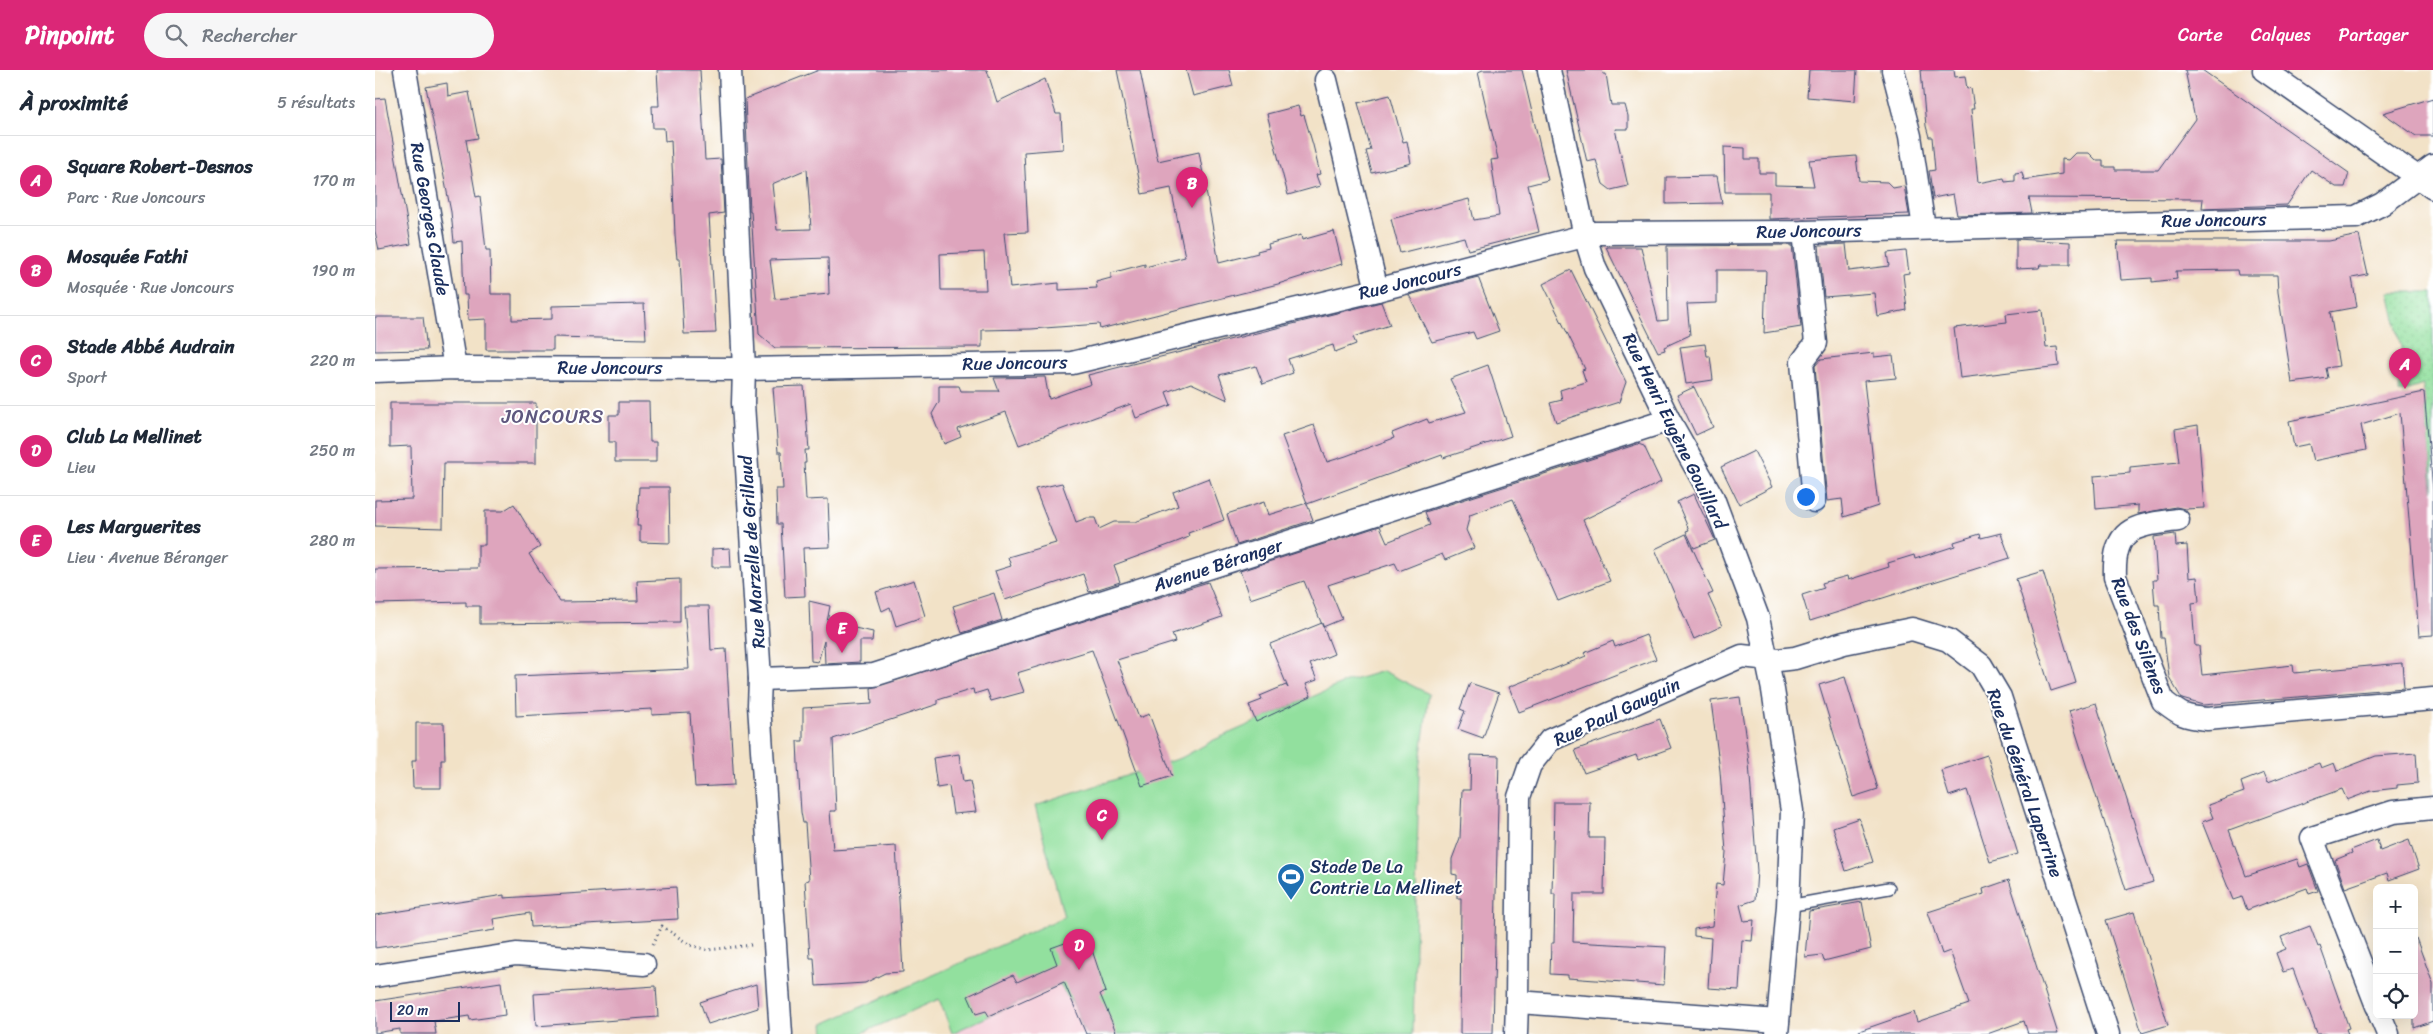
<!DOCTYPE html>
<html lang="fr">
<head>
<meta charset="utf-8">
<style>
  body { margin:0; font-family:Sriracha,sans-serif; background:#f6f6f7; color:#1f2937 }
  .controls { position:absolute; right:15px; bottom:15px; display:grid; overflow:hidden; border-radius:8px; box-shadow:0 5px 20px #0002 }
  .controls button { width:45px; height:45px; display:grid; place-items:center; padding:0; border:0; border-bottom:1px solid #e0e1e3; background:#fff; color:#1f2937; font:25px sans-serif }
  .scale { position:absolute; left:15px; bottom:12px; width:70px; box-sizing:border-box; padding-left:5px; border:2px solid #1b2f5e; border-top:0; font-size:14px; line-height:18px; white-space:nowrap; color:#1b2f5e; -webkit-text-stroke:4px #fff; paint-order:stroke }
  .you { position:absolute; left:1430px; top:426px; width:18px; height:18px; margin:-12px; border:4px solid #fff; border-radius:50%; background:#1a73e8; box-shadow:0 0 0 8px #1a73e833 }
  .badge { display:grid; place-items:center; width:32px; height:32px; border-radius:50%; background:#db2777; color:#fff; font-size:16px; font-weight:700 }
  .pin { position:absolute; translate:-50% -41px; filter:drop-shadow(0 1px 2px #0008) }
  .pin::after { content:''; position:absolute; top:26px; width:18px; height:15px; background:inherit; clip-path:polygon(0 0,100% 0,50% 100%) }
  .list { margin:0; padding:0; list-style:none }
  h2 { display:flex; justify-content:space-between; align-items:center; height:65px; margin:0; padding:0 20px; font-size:21px }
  h2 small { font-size:16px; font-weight:400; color:#747a83 }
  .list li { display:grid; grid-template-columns:32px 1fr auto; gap:15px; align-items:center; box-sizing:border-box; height:90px; padding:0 20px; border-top:1px solid #e0e1e3 }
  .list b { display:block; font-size:19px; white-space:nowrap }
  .list p { margin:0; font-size:16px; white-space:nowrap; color:#747a83 }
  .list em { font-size:16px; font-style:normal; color:#747a83 }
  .icon { flex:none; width:28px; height:28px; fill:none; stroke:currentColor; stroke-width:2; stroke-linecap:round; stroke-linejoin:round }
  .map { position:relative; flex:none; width:2058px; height:964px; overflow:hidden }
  header { display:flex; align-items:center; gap:30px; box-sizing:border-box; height:70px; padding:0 25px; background:#db2777; color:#fff }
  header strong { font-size:24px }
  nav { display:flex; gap:28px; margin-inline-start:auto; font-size:18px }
  .search { width:350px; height:45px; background:#f6f6f7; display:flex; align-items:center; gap:12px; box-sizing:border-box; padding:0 18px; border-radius:28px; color:#747a83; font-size:19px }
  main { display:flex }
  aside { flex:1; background:#fff }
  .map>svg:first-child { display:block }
  .built { fill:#f5cfda }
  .grass { fill:url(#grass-dots); stroke:#56887e }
  .pitch { fill:#92e09e; stroke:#56887e }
  .building { fill:#dea5bd; fill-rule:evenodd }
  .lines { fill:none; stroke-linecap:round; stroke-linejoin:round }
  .service-casing { stroke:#3b4a6e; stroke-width:14 }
  .minor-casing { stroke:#3b4a6e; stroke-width:25 }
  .path { stroke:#3b4a6e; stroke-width:3; stroke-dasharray:1 4; stroke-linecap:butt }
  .service { stroke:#fff; stroke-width:11 }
  .minor { stroke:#fff; stroke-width:22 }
  .labels { text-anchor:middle; stroke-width:4; stroke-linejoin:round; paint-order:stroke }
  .street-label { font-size:18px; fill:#1b2f5e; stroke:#fff }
  .poi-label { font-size:18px; fill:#1b2f5e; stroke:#fff; text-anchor:start }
  .neighbourhood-label { font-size:19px; letter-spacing:1px; fill:#5f587f; stroke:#fff }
</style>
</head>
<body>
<header>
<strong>Pinpoint</strong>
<div class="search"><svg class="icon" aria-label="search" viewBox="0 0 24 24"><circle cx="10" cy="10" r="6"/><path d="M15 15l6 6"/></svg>Rechercher</div>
<nav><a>Carte</a><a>Calques</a><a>Partager</a></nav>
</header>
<main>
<aside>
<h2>À proximité<small>5 résultats</small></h2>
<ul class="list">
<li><span class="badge">A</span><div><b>Square Robert-Desnos</b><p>Parc · Rue Joncours</p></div><em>170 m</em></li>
<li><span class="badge">B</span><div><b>Mosquée Fathi</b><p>Mosquée · Rue Joncours</p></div><em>190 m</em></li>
<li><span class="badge">C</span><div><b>Stade Abbé Audrain</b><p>Sport</p></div><em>220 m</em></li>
<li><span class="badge">D</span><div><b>Club La Mellinet</b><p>Lieu</p></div><em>250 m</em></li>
<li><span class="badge">E</span><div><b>Les Marguerites</b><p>Lieu · Avenue Béranger</p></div><em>280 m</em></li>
</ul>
</aside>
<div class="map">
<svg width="2058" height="964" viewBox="0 0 2058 964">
  <defs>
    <pattern id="grass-dots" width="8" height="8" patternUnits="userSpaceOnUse" patternTransform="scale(1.25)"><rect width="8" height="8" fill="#92e09e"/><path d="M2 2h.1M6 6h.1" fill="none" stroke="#7dc08a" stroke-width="1.8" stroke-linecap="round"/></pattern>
  </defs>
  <rect width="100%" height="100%" fill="#fff"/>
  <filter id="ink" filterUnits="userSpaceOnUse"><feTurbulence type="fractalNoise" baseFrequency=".02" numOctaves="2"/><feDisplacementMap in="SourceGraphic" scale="10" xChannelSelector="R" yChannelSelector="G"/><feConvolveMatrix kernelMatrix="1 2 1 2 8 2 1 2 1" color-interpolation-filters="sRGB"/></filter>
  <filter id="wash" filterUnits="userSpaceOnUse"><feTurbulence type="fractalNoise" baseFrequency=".0096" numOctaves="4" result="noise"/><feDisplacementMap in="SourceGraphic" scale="20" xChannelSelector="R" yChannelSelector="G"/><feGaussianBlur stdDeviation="1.12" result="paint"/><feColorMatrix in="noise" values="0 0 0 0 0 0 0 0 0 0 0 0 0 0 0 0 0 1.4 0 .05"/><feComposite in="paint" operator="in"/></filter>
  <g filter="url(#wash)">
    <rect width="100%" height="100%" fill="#f2e2c7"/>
    <path class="built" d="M685 914 699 935 711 964H575Z"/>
    <path class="grass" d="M2014 222H2058V420L2048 315 2024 323 2027 282Z"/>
    <path class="pitch" d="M1008 601 1054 624 1044 699 1038 964H711L699 935 684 914 577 963 564 929 485 964H449L448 954 689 847 660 736 808 687 839 670 971 612Z"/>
    <g id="blocks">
      <g class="building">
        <path d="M282 0H325L330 90 346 89 349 143 334 145 341 263 309 264 305 189H302L300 165 296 70 290 71 289 58H278L277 36H284Z"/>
        <path d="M444 0H612L622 32 670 9 681 44H686L688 79 649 82 653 162 629 163 635 218 684 213V220L722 218 721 212 736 208V203L770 194V197L810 187 796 118 767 124 742 0H765L783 91 824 82 844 193 883 183 882 181 894 178 893 174 926 165 927 170 959 161 967 194 903 214 725 259 724 254 656 259 607 260V277L400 278 384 264 376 141H375L370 29ZM432 99 436 159 402 160 397 114ZM609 182 611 220H566L565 184ZM453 188 454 224 400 229 395 190Z"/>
        <path d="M811 0H854L858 16 818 26Z"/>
        <path d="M1108 0H1147L1173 110 1153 115 1164 162 1093 180 1089 167 1025 183 1016 149 1094 129 1099 150 1124 146 1116 90 1123 89 1103 2Z"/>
        <path d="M1191 0H1227L1228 4H1231L1236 35H1250L1253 46V59H1240L1253 116 1236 120 1228 114 1221 90 1212 92Z"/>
        <path d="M1434 0H1482L1480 31 1432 27Z"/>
        <path d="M1546 0H1579L1580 7 1590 6 1592 19 1596 18 1599 39H1596L1603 113 1629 108 1630 112 1640 111V103L1647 102 1649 110 1687 104V89L1693 90 1700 83H1714L1721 90H1728V97H1740V100H1783L1820 49 1810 0H1827L1974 103 1970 117H1961L1936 100 1912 135 1827 138 1828 129 1654 128 1657 143 1582 145 1578 124 1558 128 1554 101 1560 100 1557 67H1554L1551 56Z"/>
        <path d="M72 13 73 26 94 22 103 68 91 70 101 127 105 126 111 180H115L116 224H137V250L177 249V236L269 234 271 269 178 267V280H111V249L93 250 92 225H89L87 171 79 172 76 142 51 17Z"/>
        <path d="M1015 25 1028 72 1032 71 1036 93 997 103 991 81 996 80 983 33Z"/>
        <path d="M10 28 36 174 4 180 0 161V29Z"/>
        <path d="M2058 28V66H2041L2008 43Z"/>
        <path d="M923 36 926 46 929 45 938 75 945 104 941 105 945 116 913 125 892 44Z"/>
        <path d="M1349 77 1370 78V89H1384V103H1400V115L1439 116 1434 90 1481 86 1484 111 1512 112 1518 118 1529 116 1534 144 1394 149V122H1350Z"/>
        <path d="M1342 106 1347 133 1291 134V107Z"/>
        <path d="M1984 165 1993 205 1977 208 1982 237 1955 242 1964 296 1951 298 1953 308 1917 313 1903 222 1902 205H1863L1862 200 1801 201 1802 209 1777 212V208L1746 210 1742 171H1954Z"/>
        <path d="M1641 169 1695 172V195H1665L1664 198 1641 199Z"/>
        <path d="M1471 174 1474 201 1514 196 1512 183 1531 181 1534 203 1528 204 1532 240 1502 246 1499 223 1449 227 1444 175Z"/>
        <path d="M1417 175 1426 257 1389 263 1391 200H1342V233L1312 234 1315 265 1289 277 1290 280 1283 282 1231 177H1266L1283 251 1293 250 1292 176Z"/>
        <path d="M1196 200 1251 312 1244 332 1181 352 1175 333 1187 330 1185 320 1211 312 1207 300 1210 299 1168 214Z"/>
        <path d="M1103 207 1124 261 1101 269 1098 262 1057 272 1034 225Z"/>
        <path d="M1006 232 1015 255 978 267 981 274 960 282 958 275 913 289 918 303 888 314 881 296 844 305 853 330 816 313 791 322 796 335 761 348 756 334 644 375 631 342 583 359 586 367 569 374 557 344 564 332V316H584L586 321H624L619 308 670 307 674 329 716 314 713 305Z"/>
        <path d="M1667 240 1671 278 1682 277 1684 296 1585 308 1579 258 1632 252 1631 244Z"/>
        <path d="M0 247H48L52 280 0 281Z"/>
        <path d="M1330 274 1332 286H1335L1338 310 1311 314 1305 277Z"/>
        <path d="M1499 283V287L1518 285 1521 308 1489 311 1503 436 1469 447 1467 429 1452 431 1440 296 1446 289Z"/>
        <path d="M1113 295 1136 366 1068 388 1067 385 932 434 938 450 862 475 852 444 889 432 893 445 932 433 907 366 939 355 952 392 971 386 1019 368 1017 363 1052 349 1054 353 1091 342 1075 309Z"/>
        <path d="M429 316 434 380H430L431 393H429L431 430 453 429 455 477 428 478 430 526 410 527 406 454H402L401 419H408L406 382H403L398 317Z"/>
        <path d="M1319 317 1338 357 1321 365 1302 325Z"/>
        <path d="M2049 322 2058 420V565L2044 566 2025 343 1986 355 1991 380 1938 391 1934 374 1919 377 1914 351Z"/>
        <path d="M244 332H274L275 372H281V392H240V372H234V345H244Z"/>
        <path d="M15 333H161V393H69L68 458 0 456V430L37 429 36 376 15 377Z"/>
        <path d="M1823 355 1829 438 1810 439 1801 437 1763 444V435L1721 439 1719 406 1755 403V397L1804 392 1800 359Z"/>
        <path d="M1263 374 1269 376 1286 412 1208 450 1235 511 1183 531 1138 429 1095 445 1091 460 1099 478 1070 490 1067 484 1024 501 1020 493 953 515 967 549 948 557 929 511 875 529 865 501 1005 456 1012 472 1055 455 1050 442Z"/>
        <path d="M1379 381 1397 417 1364 434 1346 397Z"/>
        <path d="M834 408 849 450 813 463 814 467 799 473 739 495 745 512 714 522 708 504 630 530 620 501 636 496 633 487 681 473 660 419 687 413 701 452 712 448H720L724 459 739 452H760L803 436 798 422Z"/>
        <path d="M264 417H294L295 473 265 472V456H262Z"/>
        <path d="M1319 424 1340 470 1319 478 1311 461 1314 460 1302 432Z"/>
        <path d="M139 434 165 477 154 484 185 532 263 531 262 511 305 509V552L105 554V536H91V532L0 534V499L103 498V475H110V441H128Z"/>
        <path d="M1626 463 1635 488 1435 551 1427 525 1449 518 1447 513 1472 506 1473 510 1514 497 1513 493 1539 485 1540 489 1580 476 1579 472 1605 464 1606 468Z"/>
        <path d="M1311 464 1338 523 1333 525 1347 556 1319 569 1280 479Z"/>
        <path d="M1800 464 1801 476 1812 475 1814 508 1822 507 1824 532 1817 533 1820 576H1824L1827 605 1918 595 1919 603 2027 593 2029 618 1828 635 1807 629 1794 607 1789 568H1786L1784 535H1780L1778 510H1782L1779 467Z"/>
        <path d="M355 478 356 497H337V479Z"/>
        <path d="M1668 501 1701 613 1676 621 1641 509Z"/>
        <path d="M539 510 550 546 521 556 515 537 507 541 501 522Z"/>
        <path d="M833 512 847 547 797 564 800 572 742 590 764 648 774 644 797 706 767 716 717 580 642 603 649 622 616 631 612 620 599 624 598 619 563 630V634L458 669 461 741H455L458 780 521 776 528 902 510 903 490 913 441 916 439 888H435L430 811 434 810 430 753H428L426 742 423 694 422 671H428V638L497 634 496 618Z"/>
        <path d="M619 523 627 550 587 563 578 536Z"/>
        <path d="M434 531 455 536 452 552 498 562 497 571H485V592L450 594 449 571 443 592 436 591Z"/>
        <path d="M309 536H334L336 580 351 579 359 715 320 717 315 643 277 645V639L141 646 140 606 314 599Z"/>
        <path d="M947 553 959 584 935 594 942 610 931 614 936 626 881 652 874 635 887 630 885 626 911 615 913 618 895 574Z"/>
        <path d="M1271 565 1281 589 1144 642 1134 617 1211 586 1209 583 1238 571 1240 577Z"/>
        <path d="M1470 607 1503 719 1478 727 1444 615Z"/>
        <path d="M1095 613 1124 623 1108 668 1083 659 1090 641 1085 639Z"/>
        <path d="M1365 627 1374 693 1382 801 1380 830 1365 835 1369 851 1379 850 1377 871 1367 870 1364 920 1333 918 1336 868 1319 866V859L1337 856 1341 814 1348 815 1351 782 1345 701 1336 631Z"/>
        <path d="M1721 633 1778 812 1751 820 1694 641Z"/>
        <path d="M1285 649 1296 678 1263 690 1261 685 1209 703 1200 680Z"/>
        <path d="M41 653H69L70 690H66V718H38L37 691H41Z"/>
        <path d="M2041 683 2043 713 2022 715V718L1996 721 1972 730 1967 719 1854 760 1871 806 1922 789 1925 797 1933 794 1943 821 1934 824 1932 818 1872 840 1867 827 1858 830 1827 752 1838 748 1833 735 1869 722 1866 712 1889 703 1893 712 1944 693 1946 698 1959 693 1962 701 2001 686Z"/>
        <path d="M584 684 588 712 595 711 601 742 578 744 574 716 562 718 558 688Z"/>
        <path d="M1096 685 1124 686 1118 964H1085L1086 828H1082V805L1077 804V789L1085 768 1087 720H1095Z"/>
        <path d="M1612 685 1643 784 1615 792 1592 720 1574 726 1566 700Z"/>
        <path d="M1179 732H1215L1214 768H1230L1229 824H1199L1198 872 1291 877 1289 915 1193 908V905L1175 904 1176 873H1179L1180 824H1177Z"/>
        <path d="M1484 748 1498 792 1471 801 1458 757Z"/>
        <path d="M2002 770 2005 781 2034 770 2044 799 2014 810 2012 803 1970 818 1960 790 1977 783 1976 780Z"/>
        <path d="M1634 810 1683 964H1653L1649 951 1612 964H1484V961L1539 942 1542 952 1594 934 1575 881 1567 884 1553 842 1609 824 1608 819Z"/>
        <path d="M301 817 303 849 156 857 155 843 118 849 120 860 0 878V845L129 825V828Z"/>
        <path d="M1487 832 1496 879 1449 891 1447 885 1430 887 1434 841Z"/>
        <path d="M1759 842 1793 955 1767 963 1731 850Z"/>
        <path d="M1935 856 1943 877 1945 876 1974 958 1971 959 1973 964H1942L1918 899 1908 902 1901 883 1911 879 1906 867Z"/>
        <path d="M712 865 731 922 725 924 742 964H711L689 912 614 946 611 941 601 944 593 926 638 905 642 912 682 894 676 878Z"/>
        <path d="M2041 868 2058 914V951L2039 958V869Z"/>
        <path d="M126 912 130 945 95 950 94 946 59 951 61 964H25V959L0 963V931Z"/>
        <path d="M381 914 383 938 333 954 325 932Z"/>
        <path d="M281 916 283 947 161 956 159 924Z"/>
      </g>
    </g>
  </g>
  <g filter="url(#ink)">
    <use href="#blocks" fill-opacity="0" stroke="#3b4a6e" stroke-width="1"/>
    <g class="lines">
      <defs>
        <path id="service" d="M1413 836 1514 818"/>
        <g id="minor">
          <path d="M30 0 80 298"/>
          <path d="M355 0 369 299 368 333 385 609 384 635 406 964"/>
          <path d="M1174 0 1210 166 1220 198 1294 350 1338 428 1383 548 1398 620 1417 741 1413 836 1402 964"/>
          <path d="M1518 0 1535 66 1549 158"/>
          <path d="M1889 0 2058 118"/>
          <path d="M951 10 1002 220"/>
          <path d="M1429 162 1441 273 1427 292 1439 431"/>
          <path d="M0 301 80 298 369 299 697 293 1002 220 1220 163 1429 162 1981 147 2007 134 2058 96"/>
          <path d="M1803 450C1760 456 1738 456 1740 507L1788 631C1806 645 1809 647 1832 649L2058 629"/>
          <path d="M385 609 499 605 1294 350"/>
          <path d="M0 906 141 884 269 894"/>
          <path d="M2002 936 1937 768 2018 742 2058 738"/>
          <path d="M2005 945 2013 964"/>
          <path d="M1403 951 1142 932 1144 727 1155 695 1175 670 1367 586 1403 590 1420 588 1469 573 1537 559 1573 570 1606 595 1625 627 1733 964"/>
          <path d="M1141 964 1142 932"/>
        </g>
      </defs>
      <use href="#service" class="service-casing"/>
      <use href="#minor" class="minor-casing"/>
      <path class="path" d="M278 874 287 856 315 875 333 880 377 875"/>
      <use href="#service" class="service"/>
      <use href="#minor" class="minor"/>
    </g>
  </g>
  <defs>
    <symbol id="stadium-pin" viewBox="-11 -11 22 30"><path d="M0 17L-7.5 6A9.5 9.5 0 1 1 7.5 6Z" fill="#1f6fb2" stroke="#fff"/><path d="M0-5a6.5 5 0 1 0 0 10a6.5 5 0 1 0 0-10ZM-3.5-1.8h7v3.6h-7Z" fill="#fff"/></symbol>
  </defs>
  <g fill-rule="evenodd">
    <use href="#stadium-pin" x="900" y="791" width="32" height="43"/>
  </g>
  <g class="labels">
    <g class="street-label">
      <text transform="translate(55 149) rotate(80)" y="6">Rue Georges Claude</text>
      <text transform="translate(1839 150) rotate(-1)" y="6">Rue Joncours</text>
      <text transform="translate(1434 161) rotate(-1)" y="6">Rue Joncours</text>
      <text transform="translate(1035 211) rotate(-14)" y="6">Rue Joncours</text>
      <text transform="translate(640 293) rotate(-1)" y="6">Rue Joncours</text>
      <text x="235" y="304">Rue Joncours</text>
      <text transform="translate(1300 361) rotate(64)" y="6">Rue Henri Eugène Gouillard</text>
      <text transform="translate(377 482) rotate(-94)" y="6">Rue Marzelle de Grillaud</text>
      <text transform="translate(843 495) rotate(-18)" y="6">Avenue Béranger</text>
      <text transform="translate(1764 566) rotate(69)" y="6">Rue des Silènes</text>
      <text transform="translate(1242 642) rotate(-25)" y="6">Rue Paul Gauguin</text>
      <text transform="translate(1650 713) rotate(71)" y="6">Rue du Général Laperrine</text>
    </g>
    <g class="poi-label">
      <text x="935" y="803">Stade De La<tspan x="935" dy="21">Contrie La Mellinet</tspan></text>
    </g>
    <g class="neighbourhood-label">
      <text x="178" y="353">JONCOURS</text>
    </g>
  </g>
</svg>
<div class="controls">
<button>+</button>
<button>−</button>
<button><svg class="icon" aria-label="locate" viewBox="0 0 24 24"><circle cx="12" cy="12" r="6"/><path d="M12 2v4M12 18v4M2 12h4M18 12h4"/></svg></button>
</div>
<div class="scale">20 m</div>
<div class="you"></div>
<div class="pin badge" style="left:2030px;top:319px">A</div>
<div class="pin badge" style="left:817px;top:138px">B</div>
<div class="pin badge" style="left:727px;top:770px">C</div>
<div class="pin badge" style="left:704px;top:900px">D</div>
<div class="pin badge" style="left:467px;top:583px">E</div>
</div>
</main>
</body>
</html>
